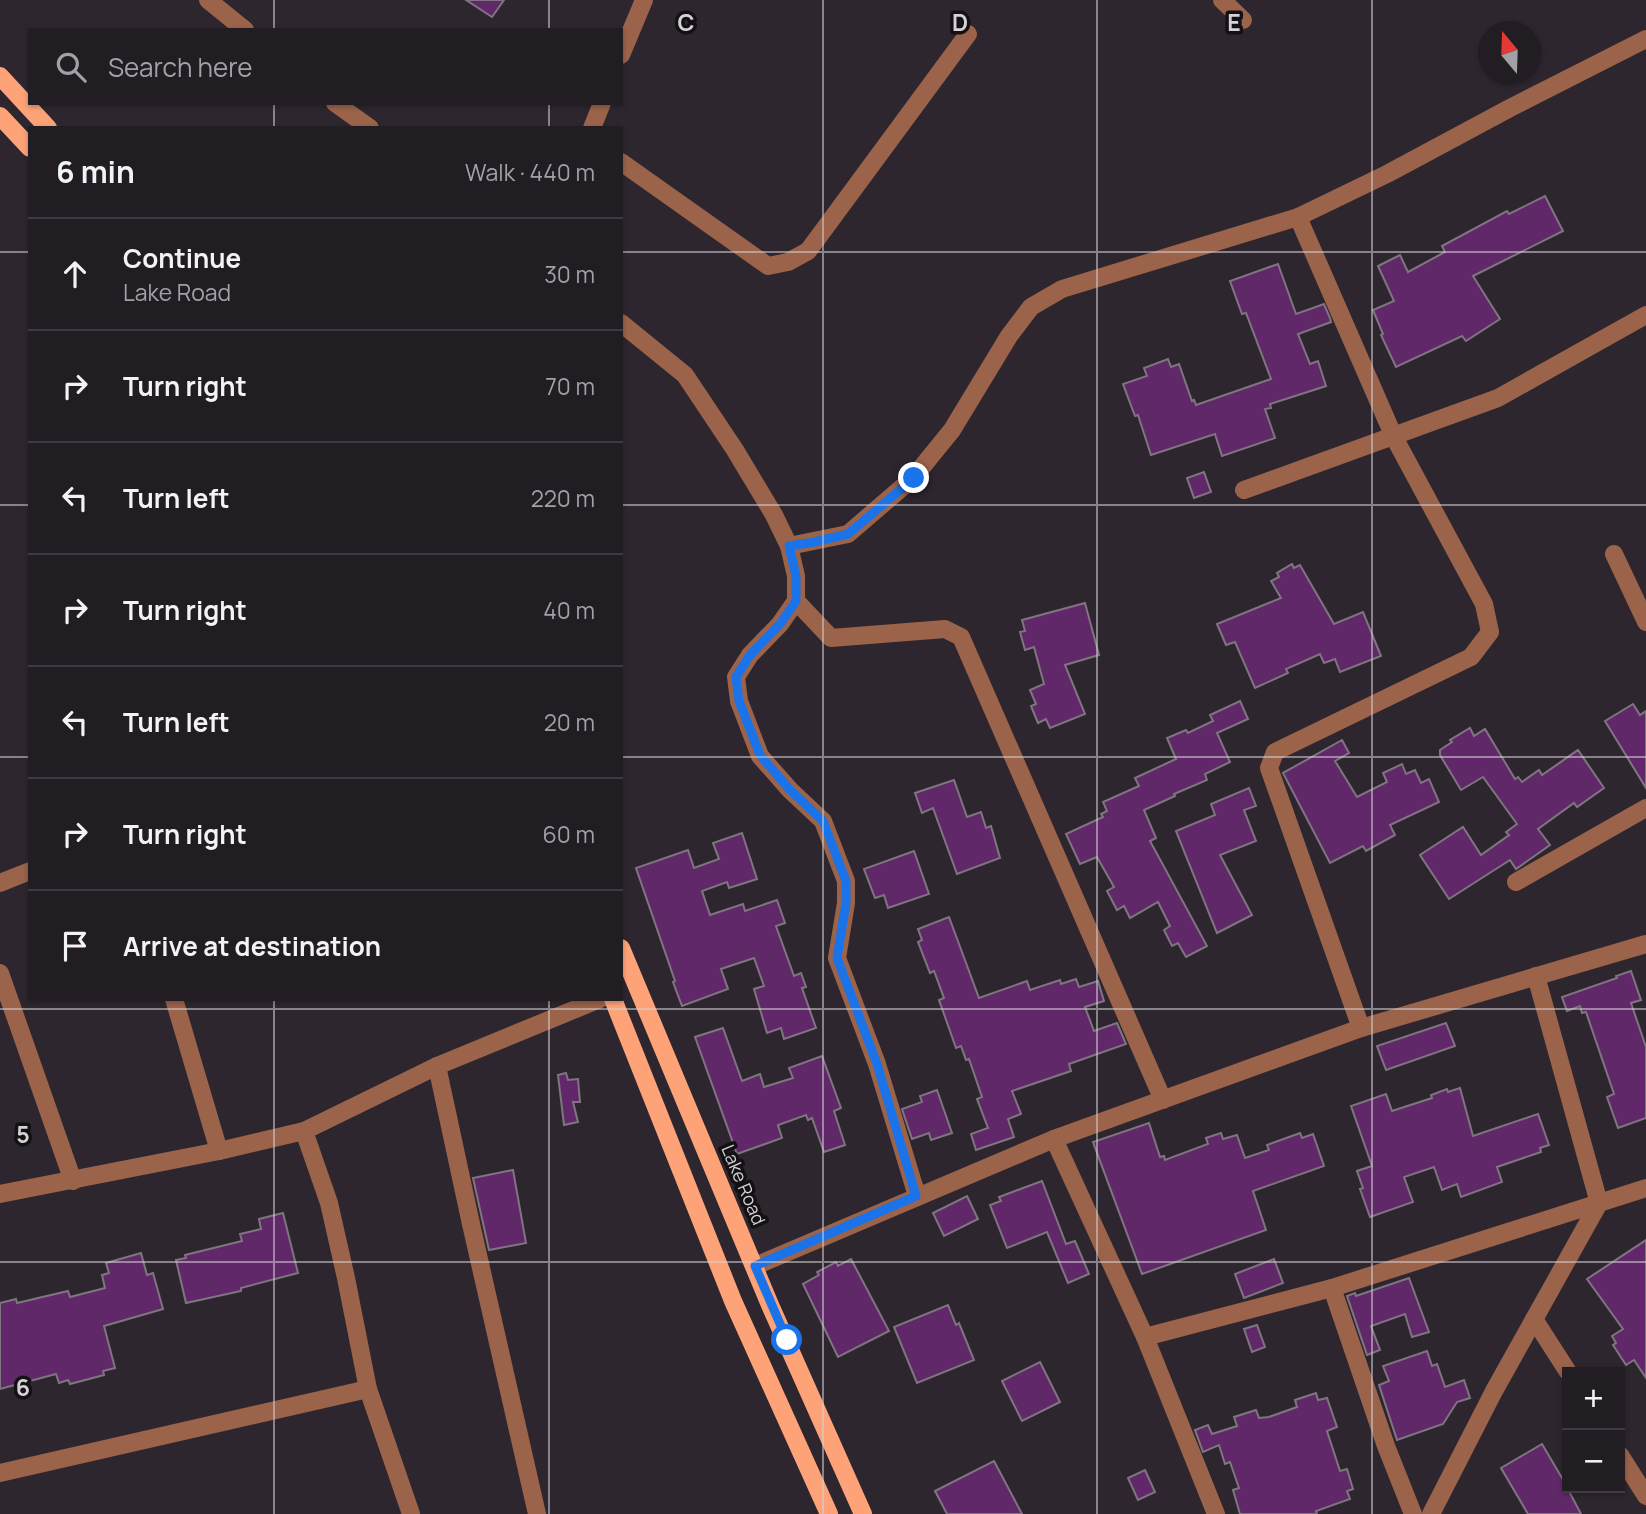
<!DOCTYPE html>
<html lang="en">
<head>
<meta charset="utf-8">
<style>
  body { margin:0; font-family:Manrope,sans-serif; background:#2e2930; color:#f1f3f6 }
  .controls { position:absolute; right:21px; bottom:21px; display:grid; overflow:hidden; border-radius:0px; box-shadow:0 2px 5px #0004 }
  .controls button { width:63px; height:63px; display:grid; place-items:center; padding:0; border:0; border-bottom:2px solid #3f3a41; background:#221c23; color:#f1f3f6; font:35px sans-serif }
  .compass { position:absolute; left:1478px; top:21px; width:63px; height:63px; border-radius:50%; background:#221c23; box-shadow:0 2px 5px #0004; rotate:341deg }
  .stop { position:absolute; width:21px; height:21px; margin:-16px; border:5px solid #1a73e8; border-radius:50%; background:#fff }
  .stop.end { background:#1a73e8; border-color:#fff; box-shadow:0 2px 7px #0008 }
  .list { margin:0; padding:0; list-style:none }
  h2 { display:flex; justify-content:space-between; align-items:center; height:91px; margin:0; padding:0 28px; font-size:30px }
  h2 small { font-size:23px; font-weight:400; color:#a2a1a6 }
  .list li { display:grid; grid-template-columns:46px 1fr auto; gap:21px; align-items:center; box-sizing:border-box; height:112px; padding:0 28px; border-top:2px solid #3f3a41 }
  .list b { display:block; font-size:26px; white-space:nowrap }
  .list p { margin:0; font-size:23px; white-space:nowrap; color:#a2a1a6 }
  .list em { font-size:23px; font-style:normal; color:#a2a1a6 }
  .icon { flex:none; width:38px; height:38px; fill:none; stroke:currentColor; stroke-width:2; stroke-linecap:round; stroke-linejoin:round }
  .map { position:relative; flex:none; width:1646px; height:1514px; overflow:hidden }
  .search { position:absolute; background:#221c23; box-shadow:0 2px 5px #0004; left:28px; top:28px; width:595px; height:77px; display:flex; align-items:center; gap:18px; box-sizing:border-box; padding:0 24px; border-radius:0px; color:#a2a1a6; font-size:26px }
  .panel { position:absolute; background:#221c23; box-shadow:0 2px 5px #0004; left:28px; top:126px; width:595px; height:875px; border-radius:0px }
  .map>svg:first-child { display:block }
  .building { fill:#612869; stroke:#7f7580; stroke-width:2 }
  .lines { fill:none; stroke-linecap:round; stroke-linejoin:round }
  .minor { stroke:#9b634a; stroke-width:18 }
  .major { stroke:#fea278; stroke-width:18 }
  .route { stroke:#1a73e8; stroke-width:9 }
  .grid { fill:none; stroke:#d6d1d6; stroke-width:2; stroke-opacity:0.55 }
  .labels { text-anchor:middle; stroke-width:7; stroke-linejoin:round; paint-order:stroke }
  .street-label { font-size:18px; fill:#d6d1d6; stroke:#141115 }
  .grid-label { font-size:23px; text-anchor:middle; font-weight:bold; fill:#d6d1d6; stroke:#141115; stroke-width:7; stroke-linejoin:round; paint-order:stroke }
</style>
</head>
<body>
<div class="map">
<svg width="1646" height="1514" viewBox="0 0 1646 1514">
  <rect width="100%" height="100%" fill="#2e262f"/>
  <g class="building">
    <path d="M466 0H504L492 17Z"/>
    <path d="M1545 196 1563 231 1473 276 1500 319 1466 341 1462 336 1396 367 1381 335 1383 334 1373 310 1394 301 1378 266 1400 255 1408 272 1445 252 1442 246 1507 211 1509 214Z"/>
    <path d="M1278 264 1296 314 1324 304 1330 318 1331 322 1298 334 1310 364 1318 361 1326 386 1270 404 1271 408 1265 409 1275 438 1222 456 1215 434 1151 455 1138 415 1135 416 1123 384 1147 376 1144 368 1168 359 1171 367 1179 364 1192 401 1194 400 1196 405 1271 379 1246 313 1242 314 1230 281Z"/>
    <path d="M1204 472 1211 492 1194 498 1187 478Z"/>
    <path d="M1292 564 1294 568 1300 565 1334 624 1363 612 1381 656 1340 672 1335 659 1324 663 1320 654 1286 669 1288 673 1255 688 1235 642 1226 645 1217 624 1281 598 1271 581 1279 577 1277 573Z"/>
    <path d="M1085 603 1099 655 1065 665 1085 714 1050 728 1046 719 1038 723 1031 706 1036 704 1030 690 1044 684 1034 647 1025 650 1020 632 1025 631 1022 620Z"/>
    <path d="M1240 701 1248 719 1217 733 1230 762 1205 774 1207 780 1174 794 1175 796 1144 810 1156 838 1150 841 1207 946 1186 957 1178 943 1172 946 1164 930 1170 926 1158 902 1130 918 1124 906 1117 910 1107 891 1114 887 1097 857 1080 864 1066 834 1103 817 1101 814 1107 811 1103 802 1139 786 1135 778 1176 759 1167 738 1186 730 1188 733 1213 721 1210 715Z"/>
    <path d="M1633 704 1640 715 1646 711V788L1605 721Z"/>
    <path d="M1470 728 1474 736 1485 729 1515 779 1518 777 1522 782 1539 770 1542 775 1578 750 1604 788 1577 807 1574 803 1538 829 1550 845 1516 869 1510 860 1449 899 1420 855 1463 827 1481 855 1509 835 1506 832 1517 824 1483 777 1461 790 1440 755V750L1452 742 1450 740Z"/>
    <path d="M1342 740 1349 753 1335 761 1357 797 1387 782 1383 773 1402 764 1406 774 1415 770 1421 783 1429 779 1439 802 1390 825 1395 835 1366 851 1363 846 1330 863 1283 773Z"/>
    <path d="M954 780 967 817 981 812 986 828 991 826 1000 858 957 874 933 808 922 813 915 793Z"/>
    <path d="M1249 788 1256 806 1244 810 1256 841 1220 855 1252 915 1217 933 1176 831 1215 815 1211 804Z"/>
    <path d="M742 833 757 879 729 888 727 882 702 891 710 915 743 904 745 911 777 900 785 923 776 926 794 976 801 973 806 987 802 988 816 1028 784 1039 781 1028 767 1033 754 989 764 986 754 958 721 969 728 989 682 1006 673 982 675 981 636 868 688 850 694 868 719 859 713 843Z"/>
    <path d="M914 851 929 894 888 908 884 895 875 898 864 869Z"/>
    <path d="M949 917 979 998 1027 981 1030 990 1060 980 1061 984 1076 979 1079 987 1098 981 1104 1001 1085 1007 1094 1031 1117 1023 1126 1044 1069 1064 1071 1071 1012 1091 1021 1114 1008 1119 1014 1137 976 1150 971 1134 988 1128 977 1099 982 1097 969 1059 966 1060 961 1046 956 1048 939 1000 944 998 934 971 930 973 918 942 922 940 918 929Z"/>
    <path d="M1631 971 1641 1000 1631 1003 1646 1047V1118L1618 1128 1607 1097 1614 1094 1586 1012 1582 1013 1580 1006 1567 1011 1562 997 1617 978 1616 976Z"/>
    <path d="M1446 1023 1455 1046 1386 1070 1377 1046Z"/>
    <path d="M723 1028 742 1081 760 1074 764 1087 793 1078 789 1068 822 1056 841 1108 834 1111 845 1145 824 1152 812 1118 808 1120 806 1115 778 1125 782 1138 737 1154 695 1037Z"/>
    <path d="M566 1073 568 1080 578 1079 580 1102H573L578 1122 564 1125 558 1075Z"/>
    <path d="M1460 1088 1473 1136 1538 1114 1549 1145 1540 1148 1541 1152 1497 1167 1502 1182 1461 1197 1457 1184 1442 1190 1434 1167 1404 1177 1413 1202 1370 1217 1360 1189 1363 1188 1357 1171 1372 1166 1351 1106 1386 1094 1392 1111 1432 1098 1431 1095 1447 1089 1448 1092Z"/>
    <path d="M937 1090 952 1133 931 1140 929 1133 912 1139 902 1109 922 1102 920 1096Z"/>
    <path d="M1149 1123 1160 1157 1164 1156 1165 1160 1208 1144 1206 1138 1221 1133 1223 1139 1237 1135 1245 1158 1269 1150 1267 1145 1300 1133 1302 1138 1313 1134 1324 1166 1253 1191 1266 1230 1142 1274 1093 1142Z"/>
    <path d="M513 1170 526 1243 489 1250 473 1178Z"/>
    <path d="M1042 1181 1066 1244 1075 1241 1089 1274 1068 1283 1047 1232 1007 1248 990 1205 1001 1201 999 1197Z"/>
    <path d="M967 1196 978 1219 944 1236 933 1213Z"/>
    <path d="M283 1213 298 1273 241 1288V1291L186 1303 176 1260 186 1258 185 1255 242 1241 240 1234 261 1229 259 1219Z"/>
    <path d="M1646 1240V1378L1634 1360 1626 1365 1613 1345 1616 1343 1612 1336 1623 1329 1587 1279Z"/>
    <path d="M141 1253 147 1275 153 1273 163 1309 104 1326 115 1368 103 1371 104 1375 70 1384 68 1380 59 1383 56 1374 0 1389V1303L16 1299 17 1303 68 1291 70 1297 105 1288 102 1275 109 1273 106 1263Z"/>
    <path d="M851 1259 889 1331 838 1357 803 1284 819 1275 817 1272 836 1262 838 1266Z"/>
    <path d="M1274 1259 1283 1283 1244 1298 1235 1274Z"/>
    <path d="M1409 1278 1429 1332 1412 1337 1405 1314 1371 1326 1380 1350 1367 1355 1347 1296 1355 1293 1356 1296Z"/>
    <path d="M948 1305 956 1325 959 1323 974 1360 917 1383 894 1327Z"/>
    <path d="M1257 1325 1265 1347 1252 1352 1244 1329Z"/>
    <path d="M1427 1351 1432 1366 1437 1364 1445 1387 1464 1380 1470 1398 1457 1402 1443 1424 1397 1440 1379 1385 1389 1381 1383 1366Z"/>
    <path d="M1040 1362 1060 1402 1022 1421 1002 1381Z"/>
    <path d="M1316 1393 1318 1400 1327 1398 1337 1427 1327 1431 1340 1471 1347 1469 1353 1489 1347 1491 1350 1499 1316 1511 1317 1514H1240L1233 1490 1239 1488 1230 1462 1225 1464 1219 1445 1203 1452 1195 1430 1208 1425 1212 1434 1237 1426 1234 1417 1256 1410 1259 1418 1269 1417 1297 1407 1295 1400Z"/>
    <path d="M1542 1444 1562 1478 1581 1514H1528L1501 1468Z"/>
    <path d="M994 1461 1022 1514H947L935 1491Z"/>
    <path d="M1145 1470 1155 1492 1138 1500 1128 1478Z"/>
  </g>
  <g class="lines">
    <g class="minor">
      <path d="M208 0 245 30"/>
      <path d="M1222 0 1243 20"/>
      <path d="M621 55 644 0"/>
      <path d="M335 103 370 128"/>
      <path d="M592 128 602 103"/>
      <path d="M621 162 768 266 788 262 808 251 968 34"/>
      <path d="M1298 217 1394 437 1484 604 1490 632 1471 657 1275 752 1269 768 1361 1028"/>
      <path d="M621 323 685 375 735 450 774 515 789 546 796 576V601L780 624 750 655 736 677 739 701 760 756 790 790 823 821 846 881V903L837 958 877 1064 917 1196"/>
      <path d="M1244 490 1498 398 1646 315"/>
      <path d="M789 546 848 534 913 478 952 430 1009 336 1031 307 1062 289 1298 217 1387 174 1510 108 1646 39"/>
      <path d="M1614 554 1646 622"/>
      <path d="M796 601 831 638 945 629 961 637 1163 1100"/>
      <path d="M1516 882 1646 808"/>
      <path d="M0 883 30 871"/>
      <path d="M0 973 73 1181"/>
      <path d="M174 999 219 1151"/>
      <path d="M437 1066 471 1224 537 1514"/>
      <path d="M304 1131 329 1203 346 1278 368 1389 411 1514"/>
      <path d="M1054 1139 1145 1337 1216 1514"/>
      <path d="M0 1194 219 1151 304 1131 437 1066 600 999"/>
      <path d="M755 1266 1054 1139 1361 1028 1646 944"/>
      <path d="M1332 1288 1386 1446 1413 1514"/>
      <path d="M1534 1319 1568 1372"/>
      <path d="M1145 1337 1332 1288 1646 1188"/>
      <path d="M1620 1455 1646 1496"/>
      <path d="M0 1473 368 1389"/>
      <path d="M1431 1514 1494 1391 1599 1203 1536 976"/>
    </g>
    <g class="major">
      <path d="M0 76 48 128"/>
      <path d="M0 116 30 148"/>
      <path d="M621 948 770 1305 863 1514"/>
      <path d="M613 999 733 1301 829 1514"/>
    </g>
  </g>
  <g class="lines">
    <path class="route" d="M787 1340 755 1266 916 1196 877 1064 837 958 846 903V881L823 821 790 790 760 755 739 701 736 677 750 655 780 624 796 601V576L789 546 814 542 848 534 914 478"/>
  </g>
  <path class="grid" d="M274 0V30M549 0V30M823 0V1514M1097 0V1514M1372 0V1514M274 103V128M549 103V128M0 252H30M621 252H1646M0 505H30M621 505H1646M0 757H30M621 757H1646M274 999V1514M549 999V1514M0 1009H1646M0 1262H1646"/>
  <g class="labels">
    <g class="street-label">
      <text transform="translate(743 1185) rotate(67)" y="6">Lake Road</text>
    </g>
  </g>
  <g class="grid-label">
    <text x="686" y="31">C</text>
    <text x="960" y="31">D</text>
    <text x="1234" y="31">E</text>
    <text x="23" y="1143">5</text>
    <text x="23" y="1396">6</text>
  </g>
</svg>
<div class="controls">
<button>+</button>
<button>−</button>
</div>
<svg class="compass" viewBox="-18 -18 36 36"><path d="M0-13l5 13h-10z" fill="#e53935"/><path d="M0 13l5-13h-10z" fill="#a2a1a6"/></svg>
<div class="stop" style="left:787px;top:1340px"></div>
<div class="stop end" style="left:914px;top:478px"></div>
<div class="search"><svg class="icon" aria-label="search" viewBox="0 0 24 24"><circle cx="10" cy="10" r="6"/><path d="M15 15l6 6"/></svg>Search here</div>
<section class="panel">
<h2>6 min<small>Walk · 440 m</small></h2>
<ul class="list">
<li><svg class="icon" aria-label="ahead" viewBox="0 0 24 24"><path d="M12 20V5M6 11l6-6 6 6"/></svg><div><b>Continue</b><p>Lake Road</p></div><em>30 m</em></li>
<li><svg class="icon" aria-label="right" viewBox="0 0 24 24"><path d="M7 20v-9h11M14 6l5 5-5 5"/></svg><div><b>Turn right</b></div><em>70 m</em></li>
<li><svg class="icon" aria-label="left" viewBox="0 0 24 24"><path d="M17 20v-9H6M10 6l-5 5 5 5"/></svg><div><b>Turn left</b></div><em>220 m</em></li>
<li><svg class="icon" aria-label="right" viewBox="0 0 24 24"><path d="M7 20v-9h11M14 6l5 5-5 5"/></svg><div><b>Turn right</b></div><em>40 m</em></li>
<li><svg class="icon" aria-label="left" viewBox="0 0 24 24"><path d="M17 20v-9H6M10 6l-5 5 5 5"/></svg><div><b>Turn left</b></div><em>20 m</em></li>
<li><svg class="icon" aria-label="right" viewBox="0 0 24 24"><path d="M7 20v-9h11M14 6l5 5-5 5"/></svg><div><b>Turn right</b></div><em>60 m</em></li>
<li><svg class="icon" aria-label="arrive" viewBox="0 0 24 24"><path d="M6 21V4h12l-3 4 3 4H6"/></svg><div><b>Arrive at destination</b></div></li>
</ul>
</section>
</div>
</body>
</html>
